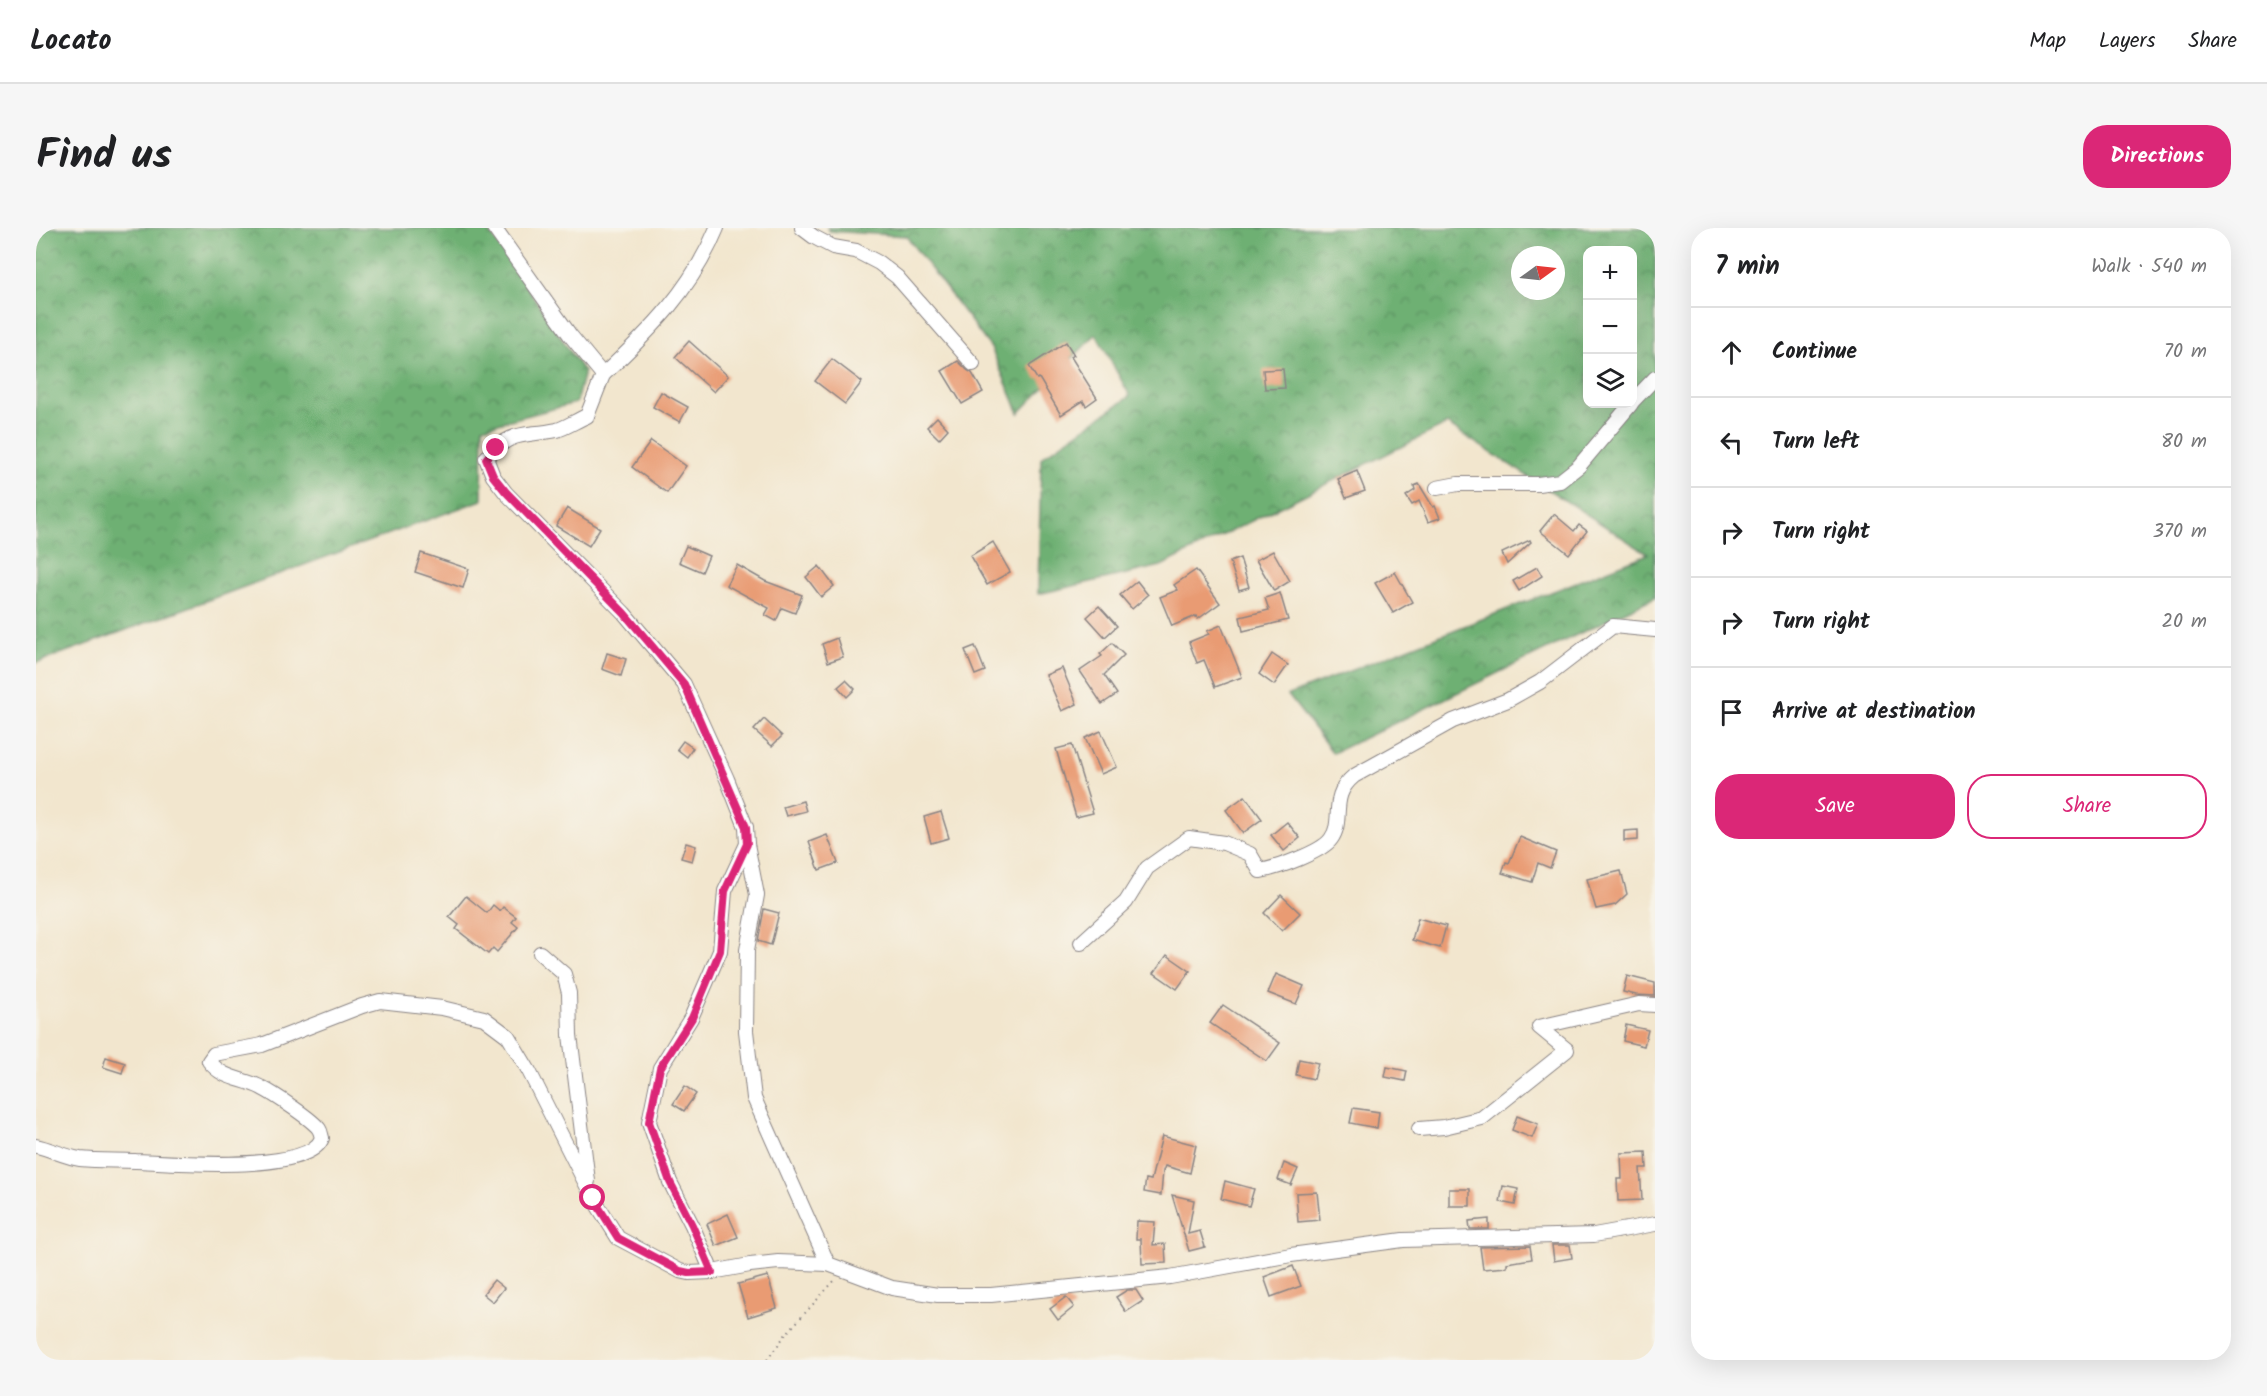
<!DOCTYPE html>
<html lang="en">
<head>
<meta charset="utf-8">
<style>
  body { margin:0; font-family:Kalam,sans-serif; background:#f6f6f6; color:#202124 }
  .controls { position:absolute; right:18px; top:18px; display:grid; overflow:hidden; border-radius:12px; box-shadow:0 6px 24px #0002 }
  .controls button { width:54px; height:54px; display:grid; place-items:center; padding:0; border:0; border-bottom:2px solid #e0e0e0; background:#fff; color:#202124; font:30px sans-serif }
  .compass { position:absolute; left:1475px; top:18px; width:54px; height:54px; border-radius:50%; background:#fff; box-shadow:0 6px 24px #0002; rotate:75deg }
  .stop { position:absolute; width:18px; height:18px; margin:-14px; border:4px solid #db2777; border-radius:50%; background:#fff }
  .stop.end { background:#db2777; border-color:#fff; box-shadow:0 2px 6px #0008 }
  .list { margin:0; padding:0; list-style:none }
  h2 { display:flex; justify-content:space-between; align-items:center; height:78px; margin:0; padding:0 24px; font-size:26px }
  h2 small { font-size:20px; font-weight:400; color:#757577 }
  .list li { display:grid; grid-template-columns:39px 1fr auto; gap:18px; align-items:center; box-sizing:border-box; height:90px; padding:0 24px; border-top:2px solid #e0e0e0 }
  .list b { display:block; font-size:22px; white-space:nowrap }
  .list em { font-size:20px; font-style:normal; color:#757577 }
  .actions { display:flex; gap:12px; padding:18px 24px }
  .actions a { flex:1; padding:14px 0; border:2px solid #db2777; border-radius:24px; text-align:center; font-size:21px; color:#db2777 }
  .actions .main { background:#db2777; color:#fff }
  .icon { flex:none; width:33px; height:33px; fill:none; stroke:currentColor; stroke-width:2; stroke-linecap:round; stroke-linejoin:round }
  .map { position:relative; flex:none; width:1619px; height:1132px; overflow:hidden; border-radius:24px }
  header { display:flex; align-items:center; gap:36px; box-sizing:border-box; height:84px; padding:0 30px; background:#fff; border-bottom:2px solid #e0e0e0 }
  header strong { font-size:28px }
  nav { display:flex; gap:33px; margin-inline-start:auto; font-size:21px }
  .intro { display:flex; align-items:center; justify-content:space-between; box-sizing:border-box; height:144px; padding:0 36px }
  h1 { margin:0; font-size:42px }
  .button { padding:15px 27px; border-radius:24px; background:#db2777; color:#fff; font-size:21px; font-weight:700 }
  main { display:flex; gap:36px; padding:0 36px }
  aside { flex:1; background:#fff; border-radius:24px; box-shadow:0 6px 24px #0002 }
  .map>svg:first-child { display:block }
  .forest { fill:url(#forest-crowns); stroke:#486957; stroke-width:1.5; fill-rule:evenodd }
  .building { fill:#e99b73 }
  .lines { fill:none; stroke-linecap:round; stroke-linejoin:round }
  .minor-casing { stroke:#8a8484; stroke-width:16 }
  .path { stroke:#8a8484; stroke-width:2; stroke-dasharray:1.5 4.5; stroke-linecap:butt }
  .minor { stroke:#fff; stroke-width:14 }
  .route { stroke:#db2777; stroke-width:8 }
</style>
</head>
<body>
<header>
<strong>Locato</strong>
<nav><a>Map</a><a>Layers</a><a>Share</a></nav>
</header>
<div class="intro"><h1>Find us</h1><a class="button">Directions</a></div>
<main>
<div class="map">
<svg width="1619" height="1132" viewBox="0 0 1619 1132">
  <defs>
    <pattern id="forest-crowns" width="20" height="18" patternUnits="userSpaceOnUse" patternTransform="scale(1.5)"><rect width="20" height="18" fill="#6eb073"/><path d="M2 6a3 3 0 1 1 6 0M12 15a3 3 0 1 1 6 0" fill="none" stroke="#5a8f60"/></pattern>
  </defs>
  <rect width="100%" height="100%" fill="#f7f3e8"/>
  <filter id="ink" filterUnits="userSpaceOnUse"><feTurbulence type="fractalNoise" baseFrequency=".0167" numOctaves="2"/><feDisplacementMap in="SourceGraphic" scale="12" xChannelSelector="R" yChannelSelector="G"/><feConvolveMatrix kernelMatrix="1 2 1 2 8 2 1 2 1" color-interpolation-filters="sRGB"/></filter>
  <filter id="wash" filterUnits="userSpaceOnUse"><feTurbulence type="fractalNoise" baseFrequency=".008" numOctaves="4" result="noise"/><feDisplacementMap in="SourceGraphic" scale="24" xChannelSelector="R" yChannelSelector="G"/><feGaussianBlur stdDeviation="1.35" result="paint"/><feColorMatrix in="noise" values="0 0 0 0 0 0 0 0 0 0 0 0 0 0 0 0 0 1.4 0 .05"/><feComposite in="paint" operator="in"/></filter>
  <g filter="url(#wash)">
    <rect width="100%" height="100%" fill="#f2e6ce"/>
    <g class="forest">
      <path d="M0 0H451L548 144 540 175 447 199 446 272 0 435Z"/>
      <path d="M791 0H1619V369L1297 525 1252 467 1612 326 1411 196 1125 338 1002 366 1005 230 1094 168 1060 106 983 185 955 120 870 8 793 3ZM1552 22H1596V176H1552ZM1484 27H1520V63H1484Z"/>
    </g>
    <g id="blocks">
      <g class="building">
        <path d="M653 113 692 148 678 164 639 129Z"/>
        <path d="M1030 114 1038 127 1035 129 1061 170 1050 178 1047 173 1025 187 1003 150 1001 151 993 138Z"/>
        <path d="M796 131 826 154 809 176 779 153Z"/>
        <path d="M922 133 931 142 936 145 947 164 926 176 906 143Z"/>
        <path d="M1247 141 1249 160 1229 161 1227 142Z"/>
        <path d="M625 164 652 179 644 194 617 179Z"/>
        <path d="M901 189 912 201 903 211 891 199Z"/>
        <path d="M615 213 650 238 631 265 596 239Z"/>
        <path d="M1321 243 1329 263 1310 270 1302 251Z"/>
        <path d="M1383 256 1397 279 1399 278 1404 290 1392 294 1383 273 1376 277 1370 268 1379 262 1378 258Z"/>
        <path d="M531 280 564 300 553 318 520 298Z"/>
        <path d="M1518 286 1538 303 1543 297 1551 303 1533 326 1504 303Z"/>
        <path d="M1494 312 1495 314 1471 336 1466 325Z"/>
        <path d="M957 314 974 344 951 357 934 328Z"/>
        <path d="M650 318 673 328 666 344 643 334Z"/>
        <path d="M1237 323 1254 353 1238 363 1220 332Z"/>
        <path d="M385 325 433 341 427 360 379 344Z"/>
        <path d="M1204 330 1213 359 1203 362 1194 334Z"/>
        <path d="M701 337 729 353 766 367 759 385 746 380 740 393 729 387 733 380 690 357Z"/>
        <path d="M783 338 798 358 785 369 770 349Z"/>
        <path d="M1501 339 1506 348 1483 363 1477 353Z"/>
        <path d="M1160 342 1184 375 1162 391 1160 388 1136 398 1124 369 1142 362 1138 357Z"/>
        <path d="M1359 344 1376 374 1357 385 1339 355Z"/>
        <path d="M1101 353 1112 367 1096 381 1084 367Z"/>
        <path d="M1244 365 1252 392 1207 403 1204 389 1233 382 1229 370Z"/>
        <path d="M1063 378 1081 398 1069 409 1051 389Z"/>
        <path d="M1185 397 1206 449 1179 459 1168 432 1161 435 1153 414 1173 406 1171 403Z"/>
        <path d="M801 410 807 429 792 434 786 416Z"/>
        <path d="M1076 415 1088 427 1068 447 1081 466 1066 476 1044 443 1066 428 1064 426Z"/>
        <path d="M939 418 949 443 939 447 929 422Z"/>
        <path d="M571 425 590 431 585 448 566 441Z"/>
        <path d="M1236 426 1252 437 1238 457 1223 446Z"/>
        <path d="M1026 440 1041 476 1026 483 1010 447Z"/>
        <path d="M810 452 819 461 811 469 802 459Z"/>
        <path d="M728 491 746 508 736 518 718 502Z"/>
        <path d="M1065 503 1081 539 1065 546 1049 510Z"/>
        <path d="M647 513 657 520 651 529 641 521Z"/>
        <path d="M1036 517 1057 585 1040 589 1020 521Z"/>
        <path d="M1209 568 1226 591 1207 605 1190 582Z"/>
        <path d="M767 573 770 583 750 588 747 579Z"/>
        <path d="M905 584 913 610 895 615 888 589Z"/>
        <path d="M1251 594 1264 610 1248 623 1235 607Z"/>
        <path d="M1602 602V612L1588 613V603Z"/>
        <path d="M791 607 802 635 783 642 773 614Z"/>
        <path d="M1484 609 1520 624 1514 640 1502 635 1496 654 1466 645 1470 634 1473 635Z"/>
        <path d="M650 615 660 618 656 633 645 630Z"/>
        <path d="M1585 643 1591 666 1579 677 1560 681 1551 651Z"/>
        <path d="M1245 667 1264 685 1246 703 1228 685Z"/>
        <path d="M430 668 451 685 457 677 464 683 467 679 480 689 476 694 482 699 461 724 457 720 452 726 420 701 423 697 413 689Z"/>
        <path d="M728 681 743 685 735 717 722 713Z"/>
        <path d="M1382 690 1410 698 1404 720 1376 712Z"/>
        <path d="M1131 727 1154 743 1141 761 1118 745Z"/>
        <path d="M1240 746 1268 758 1260 776 1232 765Z"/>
        <path d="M1591 748 1619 755V768L1600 767 1587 764Z"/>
        <path d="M1187 777 1244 815 1231 833 1174 795Z"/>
        <path d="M1590 797 1612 802 1608 818 1587 813Z"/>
        <path d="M70 829 89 835 86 845 67 839Z"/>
        <path d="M1263 831 1282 835 1278 851 1260 847Z"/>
        <path d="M1351 839 1371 843 1369 853 1349 849Z"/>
        <path d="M649 858 660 866 648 883 637 876Z"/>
        <path d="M1317 880 1343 884 1341 900 1314 895Z"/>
        <path d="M1481 888 1502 896 1496 910 1476 902Z"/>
        <path d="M1126 908 1160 917 1154 945 1129 938 1127 943 1125 967 1108 964 1110 951 1115 952Z"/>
        <path d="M1610 924 1611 940H1604L1606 972 1582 973 1581 951H1586L1585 925Z"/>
        <path d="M1248 935 1262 941 1255 957 1242 952Z"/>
        <path d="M1189 953 1218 961 1213 978 1185 971Z"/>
        <path d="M1467 958 1482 961 1479 977 1464 974Z"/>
        <rect x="1413" y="961" width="21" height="17"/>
        <path d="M1281 964 1284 992 1262 994 1260 965Z"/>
        <path d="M1136 967 1158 972 1152 1006 1164 1003 1169 1019 1153 1023Z"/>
        <path d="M692 986 702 1009 680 1018 671 996Z"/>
        <path d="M1453 991V1001H1434L1433 993Z"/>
        <path d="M1101 993 1119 994 1117 1017 1129 1016 1130 1035 1106 1036 1105 1011H1100Z"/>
        <path d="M1516 1017H1534L1536 1030 1518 1033Z"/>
        <path d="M1494 1018 1496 1031 1471 1035V1039L1447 1041 1444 1019Z"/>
        <path d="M1257 1038 1265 1058 1235 1069 1228 1049Z"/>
        <path d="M732 1048 741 1080 712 1089 702 1056Z"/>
        <path d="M458 1052 468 1060 457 1074 447 1066Z"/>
        <path d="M1091 1062H1100L1107 1073 1090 1084 1080 1069Z"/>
        <path d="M1030 1069 1038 1079 1022 1092 1014 1081Z"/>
      </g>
    </g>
  </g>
  <g filter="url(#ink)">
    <use href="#blocks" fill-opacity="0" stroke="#8a8484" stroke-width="1.5"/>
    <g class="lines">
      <defs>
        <g id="minor">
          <path d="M458 0 534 107 567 147 551 188C541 192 531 199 521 202 486 209 477 201 450 230L457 248 470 265 588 385 648 456 691 551 710 599 711 616 721 667 711 722 710 803 718 870 792 1036"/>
          <path d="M766 0 778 9 797 19 820 23 843 35 861 49 937 136"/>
          <path d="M567 147C614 103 656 61 681 0"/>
          <path d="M1596 174 1619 150"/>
          <path d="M1401 260 1422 256H1502L1524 253 1543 238 1595 176"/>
          <path d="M1045 715 1090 674 1111 640 1153 610 1188 615 1214 626 1224 643C1241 640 1286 624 1295 611 1309 592 1292 569 1318 548L1417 493 1472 472 1504 454 1577 398 1619 402"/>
          <path d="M504 725 528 746 533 765 534 807 552 953"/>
          <path d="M1383 901 1408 899 1446 890 1531 822 1503 799 1603 776 1619 777"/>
          <path d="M0 918C15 921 29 929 44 931 63 933 81 932 100 933 133 934 273 947 286 910 285 907 285 904 283 901 277 892 238 866 226 860 208 850 187 852 173 833L178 826 226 817 326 778 344 773 406 780 448 790 472 808 493 843 557 970 582 1010 644 1043 653 1045 676 1044 714 1037 742 1034 792 1036 856 1060 902 1067H955L1134 1049 1255 1027 1367 1012 1558 1007 1619 996"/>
          <path d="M676 1044 656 997 634 954 613 894 624 840 655 790 684 723 689 663 711 616"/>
        </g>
      </defs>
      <use href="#minor" class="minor-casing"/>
      <path class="path" d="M731 1132 750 1106 799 1052"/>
      <use href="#minor" class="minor"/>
    </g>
  </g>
  <g class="lines" filter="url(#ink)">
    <path class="route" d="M460 220 450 231 457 248 470 264 588 385 648 456 710 599 711 616 689 663 684 723 656 790 624 840 613 894 634 954 656 997 676 1044 653 1045 644 1043 582 1010 557 970"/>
  </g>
</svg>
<div class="controls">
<button>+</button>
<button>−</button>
<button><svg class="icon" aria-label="layers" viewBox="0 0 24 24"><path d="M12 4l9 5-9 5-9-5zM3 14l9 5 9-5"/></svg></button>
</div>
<svg class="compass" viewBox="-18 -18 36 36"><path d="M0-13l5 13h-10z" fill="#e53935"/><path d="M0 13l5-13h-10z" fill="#757577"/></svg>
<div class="stop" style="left:557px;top:970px"></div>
<div class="stop end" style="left:460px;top:220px"></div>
</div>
<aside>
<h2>7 min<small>Walk · 540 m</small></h2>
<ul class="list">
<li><svg class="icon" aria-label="ahead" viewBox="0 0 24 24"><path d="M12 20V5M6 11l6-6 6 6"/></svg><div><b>Continue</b></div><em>70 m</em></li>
<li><svg class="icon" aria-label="left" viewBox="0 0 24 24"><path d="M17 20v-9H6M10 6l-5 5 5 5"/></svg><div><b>Turn left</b></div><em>80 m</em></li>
<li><svg class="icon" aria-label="right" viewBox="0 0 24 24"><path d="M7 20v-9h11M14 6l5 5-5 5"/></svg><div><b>Turn right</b></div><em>370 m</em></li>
<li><svg class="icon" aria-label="right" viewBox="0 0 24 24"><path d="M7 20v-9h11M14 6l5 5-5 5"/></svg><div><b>Turn right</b></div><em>20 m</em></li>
<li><svg class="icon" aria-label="arrive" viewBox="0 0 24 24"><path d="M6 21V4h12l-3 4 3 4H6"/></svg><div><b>Arrive at destination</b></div></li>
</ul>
<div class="actions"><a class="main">Save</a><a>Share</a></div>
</aside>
</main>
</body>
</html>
